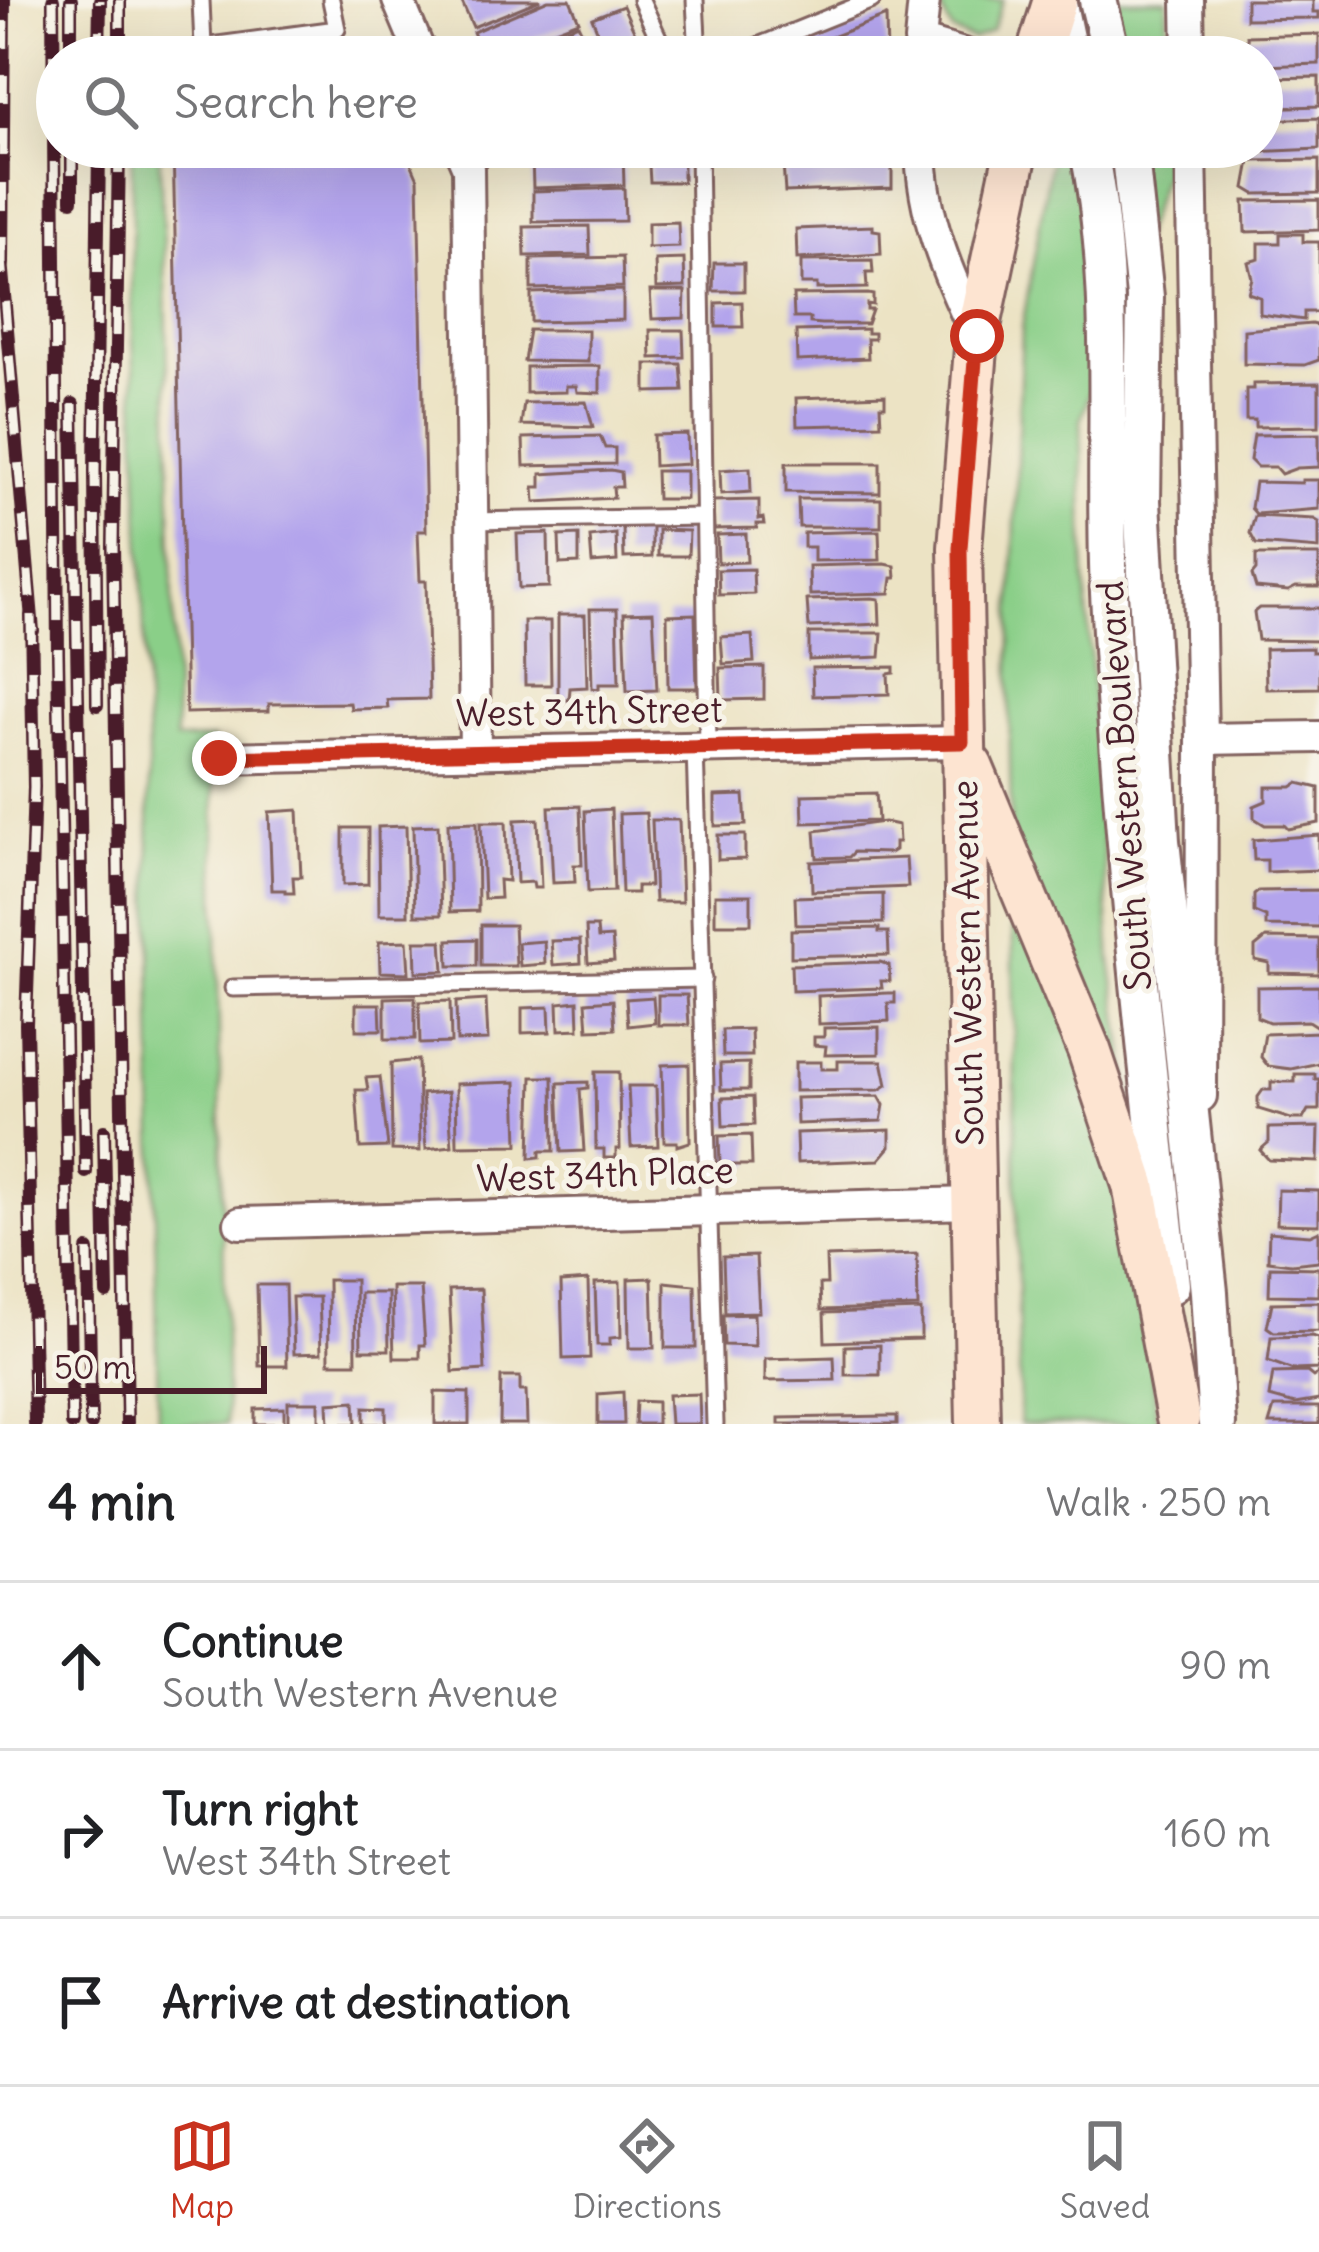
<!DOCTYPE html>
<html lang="en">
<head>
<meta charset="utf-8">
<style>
  body { margin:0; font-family:Delius,sans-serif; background:#f2f2f2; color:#202124 }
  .scale { position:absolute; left:36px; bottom:30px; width:231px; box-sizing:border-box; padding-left:12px; border:6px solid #4a1f2b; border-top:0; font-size:33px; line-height:42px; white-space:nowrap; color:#4a1f2b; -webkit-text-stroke:9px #f7f3e8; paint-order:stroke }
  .stop { position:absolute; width:36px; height:36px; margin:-27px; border:9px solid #c8321e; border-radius:50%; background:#fff }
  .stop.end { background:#c8321e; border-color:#fff; box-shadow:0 3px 12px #0008 }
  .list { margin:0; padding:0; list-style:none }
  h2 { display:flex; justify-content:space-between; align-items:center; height:156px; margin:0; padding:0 48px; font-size:51px }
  h2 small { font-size:39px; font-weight:400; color:#757577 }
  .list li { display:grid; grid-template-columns:78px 1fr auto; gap:36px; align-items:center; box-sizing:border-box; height:168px; padding:0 48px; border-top:3px solid #e0e0e0 }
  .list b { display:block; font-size:45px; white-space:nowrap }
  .list p { margin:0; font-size:39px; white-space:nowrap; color:#757577 }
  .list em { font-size:39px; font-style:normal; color:#757577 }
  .icon { flex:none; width:66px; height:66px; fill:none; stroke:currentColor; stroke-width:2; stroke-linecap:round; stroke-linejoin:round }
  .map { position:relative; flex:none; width:1319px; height:1424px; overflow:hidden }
  .search { position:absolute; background:#fff; box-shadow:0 12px 48px #0002; left:36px; right:36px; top:36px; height:132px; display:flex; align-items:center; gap:30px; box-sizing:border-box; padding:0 42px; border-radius:66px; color:#757577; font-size:45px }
  .sheet { height:660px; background:#fff }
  nav { display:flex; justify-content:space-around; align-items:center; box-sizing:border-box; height:168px; border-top:3px solid #e0e0e0; background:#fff; font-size:33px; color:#757577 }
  nav a { display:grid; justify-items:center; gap:6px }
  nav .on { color:#c8321e }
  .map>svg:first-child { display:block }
  .green { fill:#8acf88; stroke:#6a775a; stroke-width:3 }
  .building { fill:#b3a4ec }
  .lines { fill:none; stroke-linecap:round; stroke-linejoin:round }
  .service-casing { stroke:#836461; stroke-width:21 }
  .minor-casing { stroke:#836461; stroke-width:36 }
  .tertiary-casing { stroke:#836461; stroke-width:42 }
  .secondary-casing { stroke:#836461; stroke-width:48 }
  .service { stroke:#fff; stroke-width:15 }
  .minor { stroke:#fff; stroke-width:30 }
  .tertiary { stroke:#fff; stroke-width:36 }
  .secondary { stroke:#fde4d1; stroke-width:42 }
  .rail-casing { stroke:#4a1f2b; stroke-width:14 }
  .rail { stroke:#f7f3e8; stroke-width:9; stroke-dasharray:27; stroke-linecap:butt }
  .route { stroke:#c8321e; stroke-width:15 }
  .labels { text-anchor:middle; stroke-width:10; stroke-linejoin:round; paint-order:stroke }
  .street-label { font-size:36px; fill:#4a1f2b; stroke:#f7f3e8 }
</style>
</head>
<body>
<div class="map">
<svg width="1319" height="1424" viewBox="0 0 1319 1424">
  <rect width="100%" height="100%" fill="#f7f3e8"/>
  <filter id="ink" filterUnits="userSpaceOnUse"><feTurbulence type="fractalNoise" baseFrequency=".00833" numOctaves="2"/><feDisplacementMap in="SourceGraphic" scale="24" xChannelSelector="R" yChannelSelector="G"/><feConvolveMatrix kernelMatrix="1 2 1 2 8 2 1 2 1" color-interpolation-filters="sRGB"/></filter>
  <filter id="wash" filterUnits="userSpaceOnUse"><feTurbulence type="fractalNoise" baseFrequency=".004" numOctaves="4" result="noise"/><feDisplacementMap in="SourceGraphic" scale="48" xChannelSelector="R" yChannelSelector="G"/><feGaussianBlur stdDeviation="2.7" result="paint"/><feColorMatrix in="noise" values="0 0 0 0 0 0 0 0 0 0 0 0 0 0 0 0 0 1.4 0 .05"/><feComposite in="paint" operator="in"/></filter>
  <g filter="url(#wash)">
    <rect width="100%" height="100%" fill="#ece3c4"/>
    <g class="green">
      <path d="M942 0H1003L992 31 973 40 953 32 942 11Z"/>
      <path d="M1098 0H1167V57H1079Z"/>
      <path d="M132 147H159L166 288 176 740 213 739 227 1424H158L148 747 132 314Z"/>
      <path d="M1053 147H1167V164L1081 419 1085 579 1111 961 1127 1069 1157 1424H1020L1009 690 1022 328Z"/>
    </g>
    <g id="blocks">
      <g class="building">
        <path d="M461 0H540L473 27Z"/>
        <path d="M548 0H570L579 21 484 57 473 32Z"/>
        <path d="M1246 0H1313V12H1319V18L1246 19Z"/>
        <path d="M623 6 635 33 604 47 592 18Z"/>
        <path d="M886 16 887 57H780Z"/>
        <path d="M578 24 592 53 582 57H501Z"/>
        <path d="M1319 34V64L1262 66V57H1242L1248 51 1247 36Z"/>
        <path d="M637 36 647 57H610L606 49Z"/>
        <path d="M1319 77V106L1262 108V78Z"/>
        <path d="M1319 118V149L1250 152 1245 147H1262V120Z"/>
        <path d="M173 147H404L418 179 426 531H418L420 581H426L429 699 387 700 388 708 351 709 350 703 269 704V711L186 713Z"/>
        <path d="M714 147H889V158L714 161Z"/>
        <path d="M648 148H683V182H650Z"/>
        <path d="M623 153 624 185 533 188 532 156Z"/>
        <path d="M892 160V188L785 192 783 164Z"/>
        <path d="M1319 160V193L1255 194 1245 188 1250 161Z"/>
        <path d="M624 188 625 221 533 222V191Z"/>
        <path d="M1319 200V230L1245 232 1244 201Z"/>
        <path d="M678 222 679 247 648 248V223Z"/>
        <path d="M589 226 590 255 525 256 524 227Z"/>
        <path d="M873 226V230L880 231 881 254 797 259 796 229Z"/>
        <path d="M1280 234H1303V242H1319V312H1304V320L1260 314V297L1248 293 1252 278 1248 262 1259 259V243H1280Z"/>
        <path d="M622 257 623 287 531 289V259Z"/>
        <path d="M684 259 685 287 656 288 655 260Z"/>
        <path d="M872 260 873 273H866L867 288 817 289V284H801V261Z"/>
        <path d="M714 263H744V291H713Z"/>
        <path d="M623 290V320L531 322V293Z"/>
        <path d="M650 291H685L684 318 652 319Z"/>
        <path d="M868 294 873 295V305L867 304V310H872L867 324H821L810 323V318H794L793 295Z"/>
        <path d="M742 302 743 327H716V303Z"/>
        <path d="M1311 324 1319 326V360L1305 365 1244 364V330Z"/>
        <path d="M867 329V333H874V339H867L868 358 797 361 796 331Z"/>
        <path d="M529 330H588V362L524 361Z"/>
        <path d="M650 330H683L684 357 651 358Z"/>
        <path d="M646 364H681L683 391 646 392Z"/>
        <path d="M600 366V393L577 392 576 386H566V392L526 393V367Z"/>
        <path d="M1319 383V426L1255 427V420H1246V389H1253V384Z"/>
        <path d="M885 395V406H880L881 424 797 426 796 398Z"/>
        <path d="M586 402 593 427 521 425 524 403Z"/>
        <path d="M687 434 688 464 654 466 653 435Z"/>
        <path d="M1319 434V467L1297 468 1281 474 1275 467H1257L1250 460 1254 435Z"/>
        <path d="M600 436 605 448H615V464L524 466 523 438Z"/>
        <path d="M786 463H880V493L786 492Z"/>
        <path d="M750 468 751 492 721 494 720 470Z"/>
        <path d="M611 470 621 472 622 487H613L614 498 535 502 534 487H541V474Z"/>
        <path d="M656 471H686V499H657Z"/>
        <path d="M1302 480H1319V509L1256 514 1251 508 1255 482 1302 483Z"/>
        <path d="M798 499H881V527H799Z"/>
        <path d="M759 500V519L763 518 764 524H757V528L714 529 713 501Z"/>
        <path d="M1255 516 1314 519 1319 522V549L1256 544 1250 533Z"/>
        <path d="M652 526V557L624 558 623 528Z"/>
        <path d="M658 530 689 531 688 556H658Z"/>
        <path d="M879 531 880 560 814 561V547H804V533Z"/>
        <path d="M548 533 549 587 519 588 517 534Z"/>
        <path d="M616 534 617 561 592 563 590 537Z"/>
        <path d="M746 534 747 562 718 563 717 535Z"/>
        <path d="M579 535V563L560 564 559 536Z"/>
        <path d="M1256 555H1319V587H1296L1288 591 1256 588 1252 575 1256 570Z"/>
        <path d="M885 564 895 566 896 578H892L890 593 810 595 809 566Z"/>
        <path d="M753 569 754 594 719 595 718 570Z"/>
        <path d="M872 598 879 599 880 624 809 627 807 600Z"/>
        <path d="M1259 608H1319V641L1258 640 1254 612Z"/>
        <path d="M590 609H617L619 684H599V689L592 688Z"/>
        <path d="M653 612 657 690 627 691 624 613Z"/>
        <path d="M695 614 697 688H668L667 615Z"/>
        <path d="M558 615H585L587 687 570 688 569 700H558Z"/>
        <path d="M524 621H550L551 685H525Z"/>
        <path d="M809 633H882L880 657 809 660Z"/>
        <path d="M752 635 754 662 723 664 721 637Z"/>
        <path d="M1312 648V652H1319V688L1266 689 1265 649Z"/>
        <path d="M764 667V699L721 700 720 668Z"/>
        <path d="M894 667V673L888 674 889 694 813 696 812 668Z"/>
        <path d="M1298 783 1319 788V823L1288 829 1284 825H1265L1254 818V806L1266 801V787H1292Z"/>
        <path d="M876 793 878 821 803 823 802 795Z"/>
        <path d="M744 795 746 825 715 826V796Z"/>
        <path d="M580 806 582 865H574L575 882 553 883 549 807Z"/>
        <path d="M611 809 614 891 588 892 585 811Z"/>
        <path d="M298 810 301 877H293L294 893H285V890H272L269 812Z"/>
        <path d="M646 813 650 886H637V893H622L619 814Z"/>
        <path d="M538 819 541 888H534L533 882 517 883 515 820Z"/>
        <path d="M652 820H679L682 902H655Z"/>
        <path d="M477 822 478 911 450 912 448 823Z"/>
        <path d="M481 822H506L508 881 499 880 500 898 484 899Z"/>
        <path d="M884 822 898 825 899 842H895V850L890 853 854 852 849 857 817 858 815 831Z"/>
        <path d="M438 825 441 915H415L413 826Z"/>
        <path d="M406 826 408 915H379L378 827Z"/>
        <path d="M343 828H368V884L343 885Z"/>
        <path d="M718 835H745V859L718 860Z"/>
        <path d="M1319 835V870L1267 872V860H1254L1253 840Z"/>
        <path d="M906 858 908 887 812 891 811 862Z"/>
        <path d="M1319 890V927L1266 926V917L1254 912V895L1259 891Z"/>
        <path d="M883 894V923L796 925 795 897Z"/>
        <rect x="715" y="895" width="36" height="29"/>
        <path d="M481 925H514L516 966H481Z"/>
        <path d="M586 927H597L598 938 612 937 614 961 588 963Z"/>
        <path d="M879 928V932H888L889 955 791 957V930Z"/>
        <path d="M1266 938 1319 939V974L1269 973V963L1255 960V947Z"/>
        <path d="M477 939V966H449L448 940Z"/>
        <path d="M580 940 581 963 553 965 551 941Z"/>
        <path d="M407 941 409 973 380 972 379 942Z"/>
        <path d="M415 941H442L444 971 416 972Z"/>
        <path d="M544 941 545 964 520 966 518 943Z"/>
        <path d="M880 962 889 965 890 981H881L882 988 792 991 791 965Z"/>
        <path d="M1319 986V1028L1308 1021 1269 1022 1257 1017V987Z"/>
        <path d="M889 993H895V1003H888L889 1021 819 1024 818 996Z"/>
        <path d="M658 995H687L689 1025H658Z"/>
        <path d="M415 997V1039H385V998Z"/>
        <path d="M653 997 655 1023 628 1026 626 999Z"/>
        <path d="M486 1000 488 1040 457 1041 456 1002Z"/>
        <path d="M613 1000 615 1029 588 1030 586 1002Z"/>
        <path d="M450 1001 451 1043 420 1044 419 1002Z"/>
        <path d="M578 1001 579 1029 559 1030 558 1003Z"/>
        <path d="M356 1004H380L381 1030H356Z"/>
        <path d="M549 1007 550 1032 522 1033V1008Z"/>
        <path d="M879 1027V1054L825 1055 826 1046 814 1045V1037H824V1028Z"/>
        <path d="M751 1029 752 1056H723L722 1030Z"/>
        <path d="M1319 1032V1063L1291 1069 1268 1066 1261 1057 1265 1034Z"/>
        <path d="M418 1060 420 1151 392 1150 391 1063Z"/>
        <path d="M838 1061H882L887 1085 879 1090 795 1091V1062H821V1069H838Z"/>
        <path d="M749 1063V1090H721L720 1064Z"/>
        <path d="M689 1064 690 1142 677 1146V1142H664L662 1065Z"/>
        <path d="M595 1072H619L620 1149H616V1158H604V1149H596Z"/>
        <path d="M1295 1074H1315V1079H1319V1110H1308L1303 1119H1291L1258 1109V1097L1263 1090H1271V1082H1295Z"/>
        <path d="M380 1077 388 1147 360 1148 356 1090H368L366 1078Z"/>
        <path d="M532 1077H553L554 1151H540V1157L530 1158Z"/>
        <path d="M516 1082 518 1145 457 1146 456 1084Z"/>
        <path d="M588 1082V1088L580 1089 584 1151 561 1152 558 1083Z"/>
        <path d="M628 1086H656L658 1146 631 1147Z"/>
        <path d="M448 1092 452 1146 426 1149 422 1094Z"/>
        <path d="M879 1096 884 1105 881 1121 797 1124 796 1098Z"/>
        <path d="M753 1097 754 1125 723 1126 722 1098Z"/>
        <path d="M1319 1127 1318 1162 1269 1160 1260 1150 1269 1142V1128Z"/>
        <path d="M890 1130V1147L879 1160 797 1163 796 1133Z"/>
        <path d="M751 1135 752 1165H720L719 1136Z"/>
        <path d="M1278 1190 1319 1191V1225L1277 1224Z"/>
        <path d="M1319 1231V1261L1291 1264 1268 1261 1269 1232 1310 1235Z"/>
        <path d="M917 1254 918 1307 821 1310 820 1284H827L826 1257Z"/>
        <path d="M756 1256 759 1312 725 1313 723 1257Z"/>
        <path d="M1270 1267 1319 1268V1296L1269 1295Z"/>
        <path d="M652 1278 654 1348H629L628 1279Z"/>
        <path d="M328 1280H355L356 1363H329Z"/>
        <path d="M588 1280 590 1358 563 1359 561 1282Z"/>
        <path d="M620 1282 621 1337 610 1338V1345H597L595 1283Z"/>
        <path d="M665 1282 695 1285 696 1348H665Z"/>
        <path d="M257 1285H285L287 1366H259Z"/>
        <path d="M392 1287H421L425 1345H420V1358H394Z"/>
        <path d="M481 1289 485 1370 453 1372 449 1290Z"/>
        <path d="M360 1293H388L389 1350H361Z"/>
        <path d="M292 1297H319L321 1353 294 1354Z"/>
        <path d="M1319 1302V1331L1274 1332 1267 1327 1272 1303Z"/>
        <path d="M921 1310V1339L825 1342 824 1313Z"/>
        <path d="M754 1314 755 1346 724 1345 723 1315Z"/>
        <path d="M1311 1336 1319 1338 1318 1369 1293 1370 1268 1361 1271 1337Z"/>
        <path d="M880 1345V1375H845V1346Z"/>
        <path d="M834 1357 835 1380 765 1381V1359Z"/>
        <path d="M1307 1372 1313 1377 1319 1373V1400L1295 1404 1269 1397 1273 1373Z"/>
        <path d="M501 1377H520V1391H526L527 1424H500Z"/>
        <path d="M435 1392 469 1393V1424H435Z"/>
        <path d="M623 1392 624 1424H598V1394Z"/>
        <path d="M699 1394 700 1424H670L668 1395Z"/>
        <path d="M355 1401 356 1424H329L328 1403Z"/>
        <path d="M636 1401 657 1402V1424H635Z"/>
        <rect x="288" y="1402" width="31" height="22"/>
        <path d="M364 1407 386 1408V1424H364Z"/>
        <path d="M1274 1407H1319V1424H1269Z"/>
        <path d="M284 1408V1424H255V1409Z"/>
        <path d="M889 1416H897V1424H779V1418Z"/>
      </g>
    </g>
  </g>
  <g filter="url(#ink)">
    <use href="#blocks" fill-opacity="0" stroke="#836461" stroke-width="3"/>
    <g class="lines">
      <defs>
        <g id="service">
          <path d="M201 0 203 47 337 29 331 0"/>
          <path d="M641 0 663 48 677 57"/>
          <path d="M695 0 698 57"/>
          <path d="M731 57 872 0"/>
          <path d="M699 147 708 748"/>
          <path d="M466 164 507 147"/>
          <path d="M472 521 704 517"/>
          <path d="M695 748 715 1424"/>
          <path d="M233 988 703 979"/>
        </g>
        <g id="minor">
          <path d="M398 0 422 57"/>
          <path d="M924 0 920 41 973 57"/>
          <path d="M1188 0 1189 57"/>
          <path d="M459 147 468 168 475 753"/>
          <path d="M921 147C922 216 948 275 977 336"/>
          <path d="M1191 147 1202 739 1201 1096"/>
          <path d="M1202 739 1319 737"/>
          <path d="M219 758 961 742"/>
          <path d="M240 1223 973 1203"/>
        </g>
        <g id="tertiary">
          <path d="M1057 0 1069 57"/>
          <path d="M1098 0 1112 57"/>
          <path d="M1088 147C1119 293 1102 445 1109 593 1120 825 1146 1055 1171 1285"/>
          <path d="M1129 147 1145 297 1142 501 1161 841 1209 1292 1217 1424"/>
        </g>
        <g id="secondary">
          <path d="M1037 57 1055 0"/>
          <path d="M971 766 1089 1050 1134 1185 1178 1418"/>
          <path d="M978 1424 960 548 977 336 1017 147"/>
        </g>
      </defs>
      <use href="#service" class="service-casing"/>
      <use href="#minor" class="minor-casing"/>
      <use href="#tertiary" class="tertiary-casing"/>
      <use href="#secondary" class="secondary-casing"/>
      <use href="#service" class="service"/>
      <use href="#minor" class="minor"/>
      <use href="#tertiary" class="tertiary"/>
      <use href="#secondary" class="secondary"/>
      <defs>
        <g id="rail">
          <path d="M53 0 58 654 72 1424"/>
          <path d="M71 0V57"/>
          <path d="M120 0V57"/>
          <path d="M99 57 100 0"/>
          <path d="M72 147V200"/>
          <path d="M119 147 113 546 127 1424"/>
          <path d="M0 248 33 631"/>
          <path d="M2 264 4 0"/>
          <path d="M73 404 86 1172"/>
          <path d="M31 615 34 787 26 1024 35 1424"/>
          <path d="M97 705 95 471 99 147"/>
          <path d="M104 1131 107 1293"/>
          <path d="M88 1250 91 1424"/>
        </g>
      </defs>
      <use href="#rail" class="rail-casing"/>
      <use href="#rail" class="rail"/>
    </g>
  </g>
  <g class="lines" filter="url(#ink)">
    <path class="route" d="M219 758 962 742 960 548 977 336"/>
  </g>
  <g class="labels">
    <g class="street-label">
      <text transform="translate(589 711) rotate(-1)" y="13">West 34th Street</text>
      <text transform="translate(1124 786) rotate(-94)" y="13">South Western Boulevard</text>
      <text transform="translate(967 963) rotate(-91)" y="13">South Western Avenue</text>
      <text transform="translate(605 1174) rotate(-2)" y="13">West 34th Place</text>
    </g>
  </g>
</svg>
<div class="scale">50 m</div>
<div class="stop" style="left:977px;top:336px"></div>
<div class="stop end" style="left:219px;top:758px"></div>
<div class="search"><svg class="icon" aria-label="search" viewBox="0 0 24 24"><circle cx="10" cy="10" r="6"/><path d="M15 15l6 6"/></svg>Search here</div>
</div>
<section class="sheet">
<h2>4 min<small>Walk · 250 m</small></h2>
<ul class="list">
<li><svg class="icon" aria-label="ahead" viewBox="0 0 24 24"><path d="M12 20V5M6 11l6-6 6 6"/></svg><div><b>Continue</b><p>South Western Avenue</p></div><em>90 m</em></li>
<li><svg class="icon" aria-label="right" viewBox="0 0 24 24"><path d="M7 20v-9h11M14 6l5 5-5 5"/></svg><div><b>Turn right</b><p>West 34th Street</p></div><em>160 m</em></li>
<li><svg class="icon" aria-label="arrive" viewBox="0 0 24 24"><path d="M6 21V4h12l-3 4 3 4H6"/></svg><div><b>Arrive at destination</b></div></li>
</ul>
</section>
<nav>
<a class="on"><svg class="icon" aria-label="map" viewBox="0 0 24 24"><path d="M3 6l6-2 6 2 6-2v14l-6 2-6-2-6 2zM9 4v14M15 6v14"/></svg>Map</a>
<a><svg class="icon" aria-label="directions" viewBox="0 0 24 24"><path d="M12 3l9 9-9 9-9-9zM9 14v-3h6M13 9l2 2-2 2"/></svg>Directions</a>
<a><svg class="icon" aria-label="saved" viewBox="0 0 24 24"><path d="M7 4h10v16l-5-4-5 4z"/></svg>Saved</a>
</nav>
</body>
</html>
